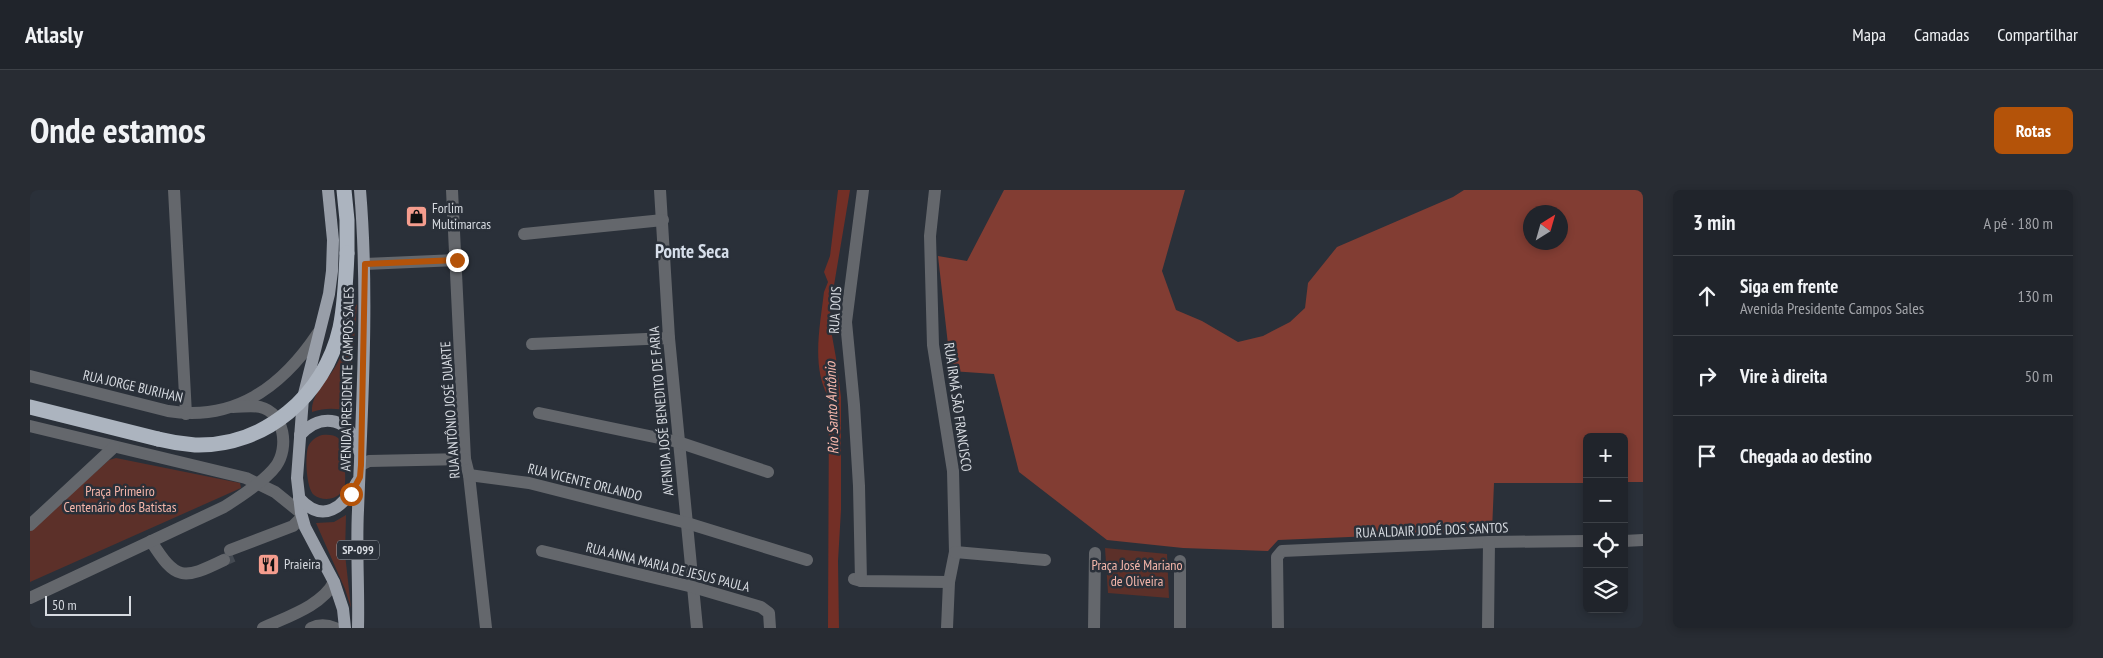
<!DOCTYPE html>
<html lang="pt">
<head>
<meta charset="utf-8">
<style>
  body { margin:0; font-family:"PT Sans Narrow",sans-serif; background:#282c33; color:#f1f3f6 }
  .controls { position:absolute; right:15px; bottom:15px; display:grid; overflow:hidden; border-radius:8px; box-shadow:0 2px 8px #0003 }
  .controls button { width:45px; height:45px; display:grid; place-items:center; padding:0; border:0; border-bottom:1px solid #3d4147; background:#20242b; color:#f1f3f6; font:25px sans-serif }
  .compass { position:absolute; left:1493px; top:15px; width:45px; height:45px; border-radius:50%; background:#20242b; box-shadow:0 2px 8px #0003; rotate:37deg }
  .scale { position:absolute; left:15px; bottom:12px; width:86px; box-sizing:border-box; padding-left:5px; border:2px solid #d6dae0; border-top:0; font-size:14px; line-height:18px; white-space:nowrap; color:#d6dae0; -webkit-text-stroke:4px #2a3039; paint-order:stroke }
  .stop { position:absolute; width:15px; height:15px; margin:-11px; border:4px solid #b45309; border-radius:50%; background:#fff }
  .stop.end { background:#b45309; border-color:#fff; box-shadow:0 1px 5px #0008 }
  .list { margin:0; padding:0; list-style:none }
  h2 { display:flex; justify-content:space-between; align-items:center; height:65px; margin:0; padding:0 20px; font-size:21px }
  h2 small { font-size:16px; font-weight:400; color:#a2a4a9 }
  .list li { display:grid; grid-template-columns:32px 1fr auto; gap:15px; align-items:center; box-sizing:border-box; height:80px; padding:0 20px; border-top:1px solid #3d4147 }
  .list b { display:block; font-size:19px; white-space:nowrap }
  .list p { margin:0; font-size:16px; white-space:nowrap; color:#a2a4a9 }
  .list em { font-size:16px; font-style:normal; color:#a2a4a9 }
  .icon { flex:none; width:28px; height:28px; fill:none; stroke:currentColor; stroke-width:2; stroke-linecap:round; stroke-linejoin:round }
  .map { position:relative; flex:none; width:1613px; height:438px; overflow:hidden; border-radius:8px }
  header { display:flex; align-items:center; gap:30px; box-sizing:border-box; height:70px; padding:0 25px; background:#20242b; border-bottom:1px solid #3d4147 }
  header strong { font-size:24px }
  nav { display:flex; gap:28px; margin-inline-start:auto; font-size:18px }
  .intro { display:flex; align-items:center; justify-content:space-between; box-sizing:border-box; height:120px; padding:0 30px }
  h1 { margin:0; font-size:35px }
  .button { padding:12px 22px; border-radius:8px; background:#b45309; color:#fff; font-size:18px; font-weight:700 }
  main { display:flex; gap:30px; padding:0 30px }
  aside { flex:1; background:#20242b; border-radius:8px; box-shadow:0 2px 8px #0003 }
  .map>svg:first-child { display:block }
  .green { fill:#5c3029 }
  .forest { fill:#823d33; fill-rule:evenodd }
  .water { fill:#732f26 }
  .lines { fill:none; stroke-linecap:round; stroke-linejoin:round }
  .minor-tunnel { stroke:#444a52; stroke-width:12; stroke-dasharray:12 6; stroke-linecap:butt }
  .minor { stroke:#64676c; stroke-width:12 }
  .major { stroke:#989ea8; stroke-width:12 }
  .highway { stroke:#acb4bf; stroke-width:15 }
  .highway-bridge { stroke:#acb4bf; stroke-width:15 }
  .route { stroke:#b45309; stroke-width:6 }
  .labels { text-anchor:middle; stroke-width:5; stroke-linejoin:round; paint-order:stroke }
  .shield { fill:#2a3039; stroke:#a2a7ae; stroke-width:1 }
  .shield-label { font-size:12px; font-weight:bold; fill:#d6dae0 }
  .poi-label { font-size:14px; fill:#d6dae0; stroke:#2a3039; text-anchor:start }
  .street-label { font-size:14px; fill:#d6dae0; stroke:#2a3039 }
  .park-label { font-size:14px; fill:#f5b6aa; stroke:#2a3039 }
  .water-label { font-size:15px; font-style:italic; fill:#f9b9ad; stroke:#2a3039 }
  .district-label { font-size:19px; font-weight:bold; fill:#d6deea; stroke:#2a3039 }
</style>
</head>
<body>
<header>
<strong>Atlasly</strong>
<nav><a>Mapa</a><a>Camadas</a><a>Compartilhar</a></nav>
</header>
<div class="intro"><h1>Onde estamos</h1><a class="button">Rotas</a></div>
<main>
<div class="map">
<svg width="1613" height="438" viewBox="0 0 1613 438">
  <rect width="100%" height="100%" fill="#2a3039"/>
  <g class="green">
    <path d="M327 114 318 221C305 218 295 218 282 222 281 202 301 188 309 170 316 155 317 125 327 114Z"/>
    <path d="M292 245C317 242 315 262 315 279 315 285 316 293 314 298 309 310 293 312 284 305 276 298 275 266 278 257 281 250 286 247 292 245Z"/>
    <path d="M86 268 210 293 211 298 0 392V341L79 270Z"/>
    <path d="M316 325 315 364 321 418 315 399 286 333 304 332Z"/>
    <path d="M1075 358 1137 364 1139 408 1078 403Z"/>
  </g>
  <path class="forest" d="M974 0H1155L1132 81 1146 120 1172 131 1208 152 1233 146 1260 132 1275 118 1278 93 1307 57 1423 7 1434 0H1613V292H1594V247H1557V293H1464L1462 341 1248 350 1238 361 1153 358 1077 350 989 282 964 184 921 181 908 66 937 71ZM1500 22H1530V52H1500Z"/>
  <path class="water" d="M808 0H820L800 119 801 140 806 168 811 207V320L808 371 809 438H798L799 208C781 178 790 136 794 102L798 92 794 82 800 66Z"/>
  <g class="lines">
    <path class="minor-tunnel" d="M194 370 203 366"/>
    <g class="minor">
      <path d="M144 0 156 224"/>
      <path d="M422 0 435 269 439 285 456 438"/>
      <path d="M630 0 639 148 667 438"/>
      <path d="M905 0 900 46 903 155 923 281 925 362 919 392 917 438"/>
      <path d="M494 44 633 30"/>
      <path d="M335 74 427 70"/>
      <path d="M502 154 639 148"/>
      <path d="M0 186 138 221C205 232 252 197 288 143"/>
      <path d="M509 223 648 252 738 282"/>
      <path d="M0 236 216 288 245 302 271 323"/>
      <path d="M331 275 339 271 435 269"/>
      <path d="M439 285 499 293 657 333 777 370"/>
      <path d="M0 335 84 257"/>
      <path d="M121 351C146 391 153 390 194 370"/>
      <path d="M1594 351 1613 350"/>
      <path d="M200 360 263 336 272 327"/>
      <path d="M512 361 663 397 731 417 739 423 740 438"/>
      <path d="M925 362 1015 370"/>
      <path d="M1150 371V438"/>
      <path d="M824 389 831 391 919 392"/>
      <path d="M831 391 829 296 824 215 816 132 833 0"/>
      <path d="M0 408 194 317C210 307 235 291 246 276 259 258 255 223 230 217 221 215 212 217 203 217"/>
      <path d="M233 438C256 427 292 416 304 392"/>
      <path d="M281 438C289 434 296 434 305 438"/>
      <path d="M1064 438 1065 363"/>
      <path d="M1248 438 1247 367 1252 361 1459 352 1557 351"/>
      <path d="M1458 438 1459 352"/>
    </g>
    <g class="major">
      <path d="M298 0 303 50 302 81 299 104 273 208 267 288 271 323 275 337 304 392 313 419 315 438"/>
      <path d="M270 245C292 221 321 228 329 261"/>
      <path d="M269 308C293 335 314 317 327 292"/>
      <path d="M328 438C329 399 326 359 328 320 332 214 339 106 330 0"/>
    </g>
    <g class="highway">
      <path d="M314 0 317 30V63"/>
      <path d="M0 217 128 249"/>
    </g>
    <path class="highway-bridge" d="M128 249C140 252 152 254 165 255 235 257 295 205 310 138 315 114 316 88 317 63"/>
  </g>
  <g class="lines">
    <path class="route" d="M321 304 330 287 331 275 335 74 427 70"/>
  </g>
  <defs>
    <symbol id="shop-square" viewBox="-11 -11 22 22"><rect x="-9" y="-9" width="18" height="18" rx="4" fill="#f59d8e" stroke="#2a3039"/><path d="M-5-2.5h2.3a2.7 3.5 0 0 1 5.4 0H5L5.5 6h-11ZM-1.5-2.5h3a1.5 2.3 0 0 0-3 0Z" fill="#111"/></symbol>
    <symbol id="restaurant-square" viewBox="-11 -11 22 22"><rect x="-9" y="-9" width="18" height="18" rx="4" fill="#f59d8e" stroke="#2a3039"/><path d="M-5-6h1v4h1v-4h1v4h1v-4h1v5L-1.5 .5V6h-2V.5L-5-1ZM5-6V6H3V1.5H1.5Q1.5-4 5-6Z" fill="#111"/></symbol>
  </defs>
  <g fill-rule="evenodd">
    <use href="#shop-square" x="374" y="14" width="25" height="25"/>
    <use href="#restaurant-square" x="226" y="362" width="25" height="25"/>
  </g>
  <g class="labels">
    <rect class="shield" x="307" y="350.5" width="42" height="19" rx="4"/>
    <g class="shield-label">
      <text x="328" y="364">SP-099</text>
    </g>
    <g class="poi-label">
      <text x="402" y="23">Forlim<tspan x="402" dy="16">Multimarcas</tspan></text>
      <text x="254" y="379">Praieira</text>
    </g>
    <g class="street-label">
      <text transform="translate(805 120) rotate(-87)" y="5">RUA DOIS</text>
      <text transform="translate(317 189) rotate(-89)" y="5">AVENIDA PRESIDENTE CAMPOS SALES</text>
      <text transform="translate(103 196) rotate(13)" y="5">RUA JORGE BURIHAN</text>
      <text transform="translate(928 217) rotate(82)" y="5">RUA IRMÃ SÃO FRANCISCO</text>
      <text transform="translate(420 220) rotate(-94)" y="5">RUA ANTÔNIO JOSÉ DUARTE</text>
      <text transform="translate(631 221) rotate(-95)" y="5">AVENIDA JOSÉ BENEDITO DE FARIA</text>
      <text transform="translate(555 292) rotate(14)" y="5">RUA VICENTE ORLANDO</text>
      <text transform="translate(1402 340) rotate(-2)" y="5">RUA ALDAIR JODÉ DOS SANTOS</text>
      <text transform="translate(638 377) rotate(14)" y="5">RUA ANNA MARIA DE JESUS PAULA</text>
    </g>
    <g class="park-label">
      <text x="90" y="306">Praça Primeiro<tspan x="90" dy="16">Centenário dos Batistas</tspan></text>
      <text x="1107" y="380">Praça José Mariano<tspan x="1107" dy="16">de Oliveira</tspan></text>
    </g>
    <g class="water-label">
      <text transform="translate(802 218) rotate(-92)" y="5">Rio Santo Antônio</text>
    </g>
    <g class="district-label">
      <text x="662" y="68">Ponte Seca</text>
    </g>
  </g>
</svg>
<div class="controls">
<button>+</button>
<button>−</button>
<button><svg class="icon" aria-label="locate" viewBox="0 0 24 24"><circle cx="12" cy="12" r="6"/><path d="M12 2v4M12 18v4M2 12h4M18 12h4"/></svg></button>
<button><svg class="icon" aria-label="layers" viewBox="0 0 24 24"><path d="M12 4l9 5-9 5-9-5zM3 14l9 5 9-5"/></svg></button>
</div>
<svg class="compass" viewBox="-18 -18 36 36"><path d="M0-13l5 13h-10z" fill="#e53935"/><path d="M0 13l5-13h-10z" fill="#a2a4a9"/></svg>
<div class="scale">50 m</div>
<div class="stop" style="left:321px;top:304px"></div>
<div class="stop end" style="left:427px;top:70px"></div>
</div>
<aside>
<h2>3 min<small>A pé · 180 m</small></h2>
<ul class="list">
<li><svg class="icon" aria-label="ahead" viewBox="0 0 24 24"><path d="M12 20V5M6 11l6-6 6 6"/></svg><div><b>Siga em frente</b><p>Avenida Presidente Campos Sales</p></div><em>130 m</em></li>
<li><svg class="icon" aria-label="right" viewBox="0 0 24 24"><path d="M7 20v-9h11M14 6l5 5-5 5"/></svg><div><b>Vire à direita</b></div><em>50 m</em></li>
<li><svg class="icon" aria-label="arrive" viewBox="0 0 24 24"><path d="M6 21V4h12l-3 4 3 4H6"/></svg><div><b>Chegada ao destino</b></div></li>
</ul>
</aside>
</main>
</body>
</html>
